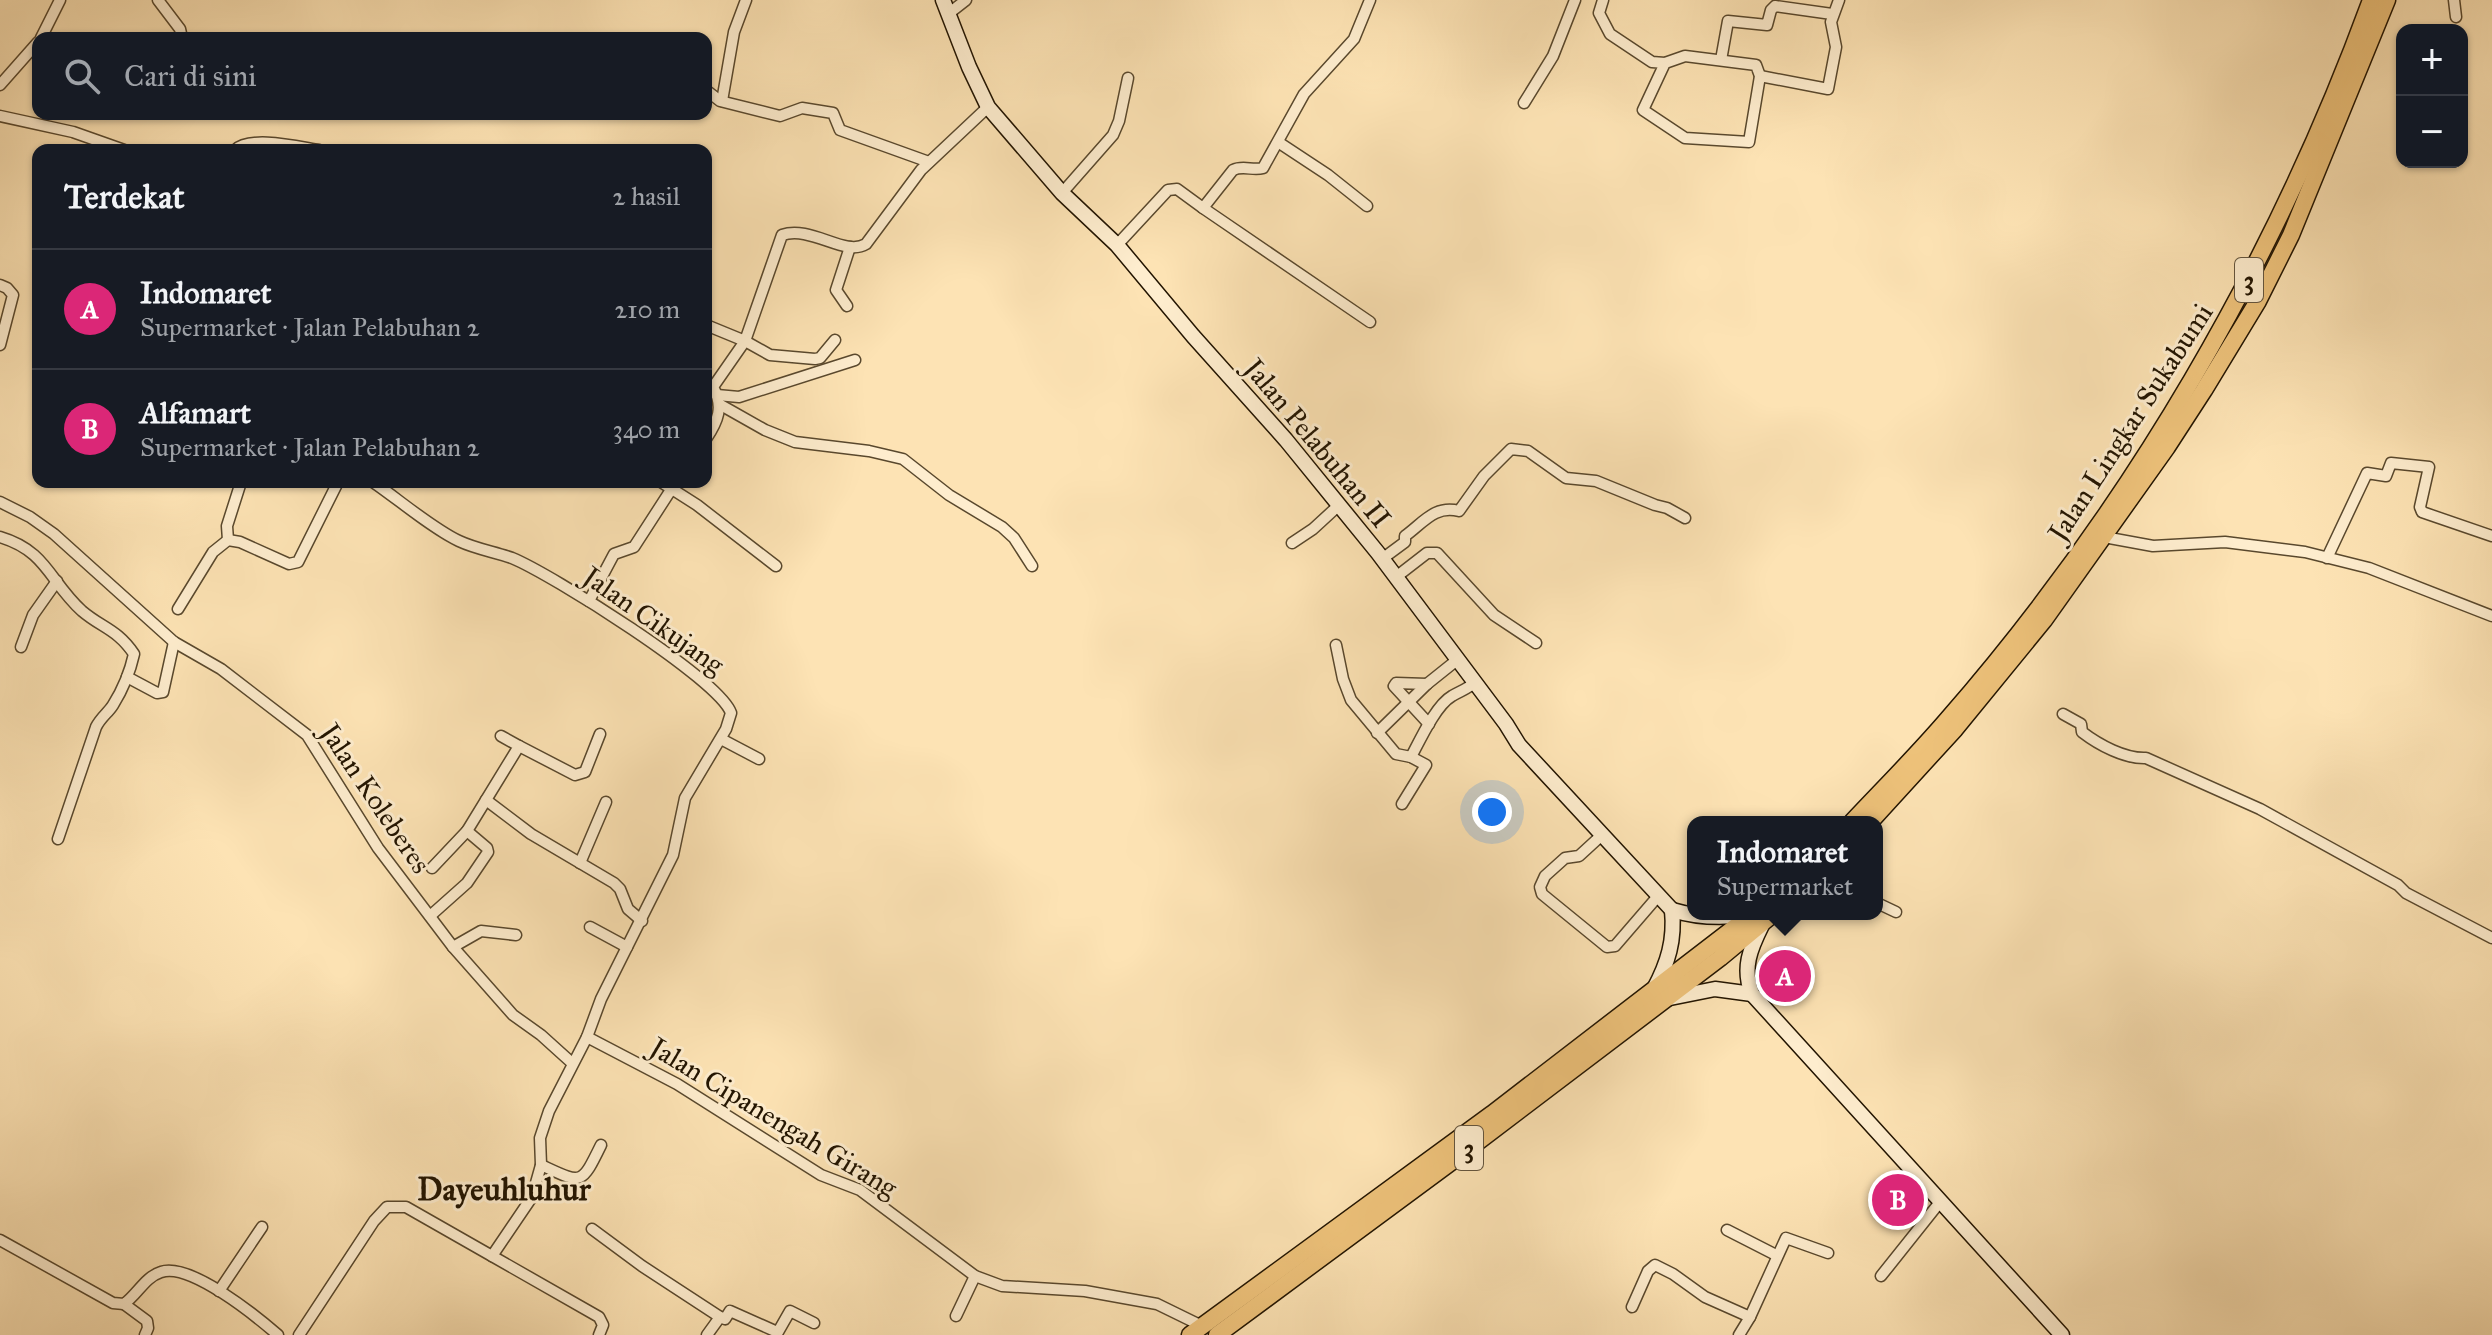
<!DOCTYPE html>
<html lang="id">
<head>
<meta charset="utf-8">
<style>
  body { margin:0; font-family:"IM FELL Great Primer",serif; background:#242831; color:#f1f3f6 }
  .controls { position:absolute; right:24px; top:24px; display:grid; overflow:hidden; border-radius:16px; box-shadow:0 2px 6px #0004 }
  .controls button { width:72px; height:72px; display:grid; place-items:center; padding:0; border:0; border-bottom:2px solid #363941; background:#171b24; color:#f1f3f6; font:40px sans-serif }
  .you { position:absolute; left:1492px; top:812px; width:28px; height:28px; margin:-20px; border:6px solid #fff; border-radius:50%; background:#1a73e8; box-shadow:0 0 0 12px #1a73e833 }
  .badge { display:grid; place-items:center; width:52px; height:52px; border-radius:50%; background:#db2777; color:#fff; font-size:26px; font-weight:700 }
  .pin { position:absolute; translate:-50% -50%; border:4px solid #fff; box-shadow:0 2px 8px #0006 }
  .popup { position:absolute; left:1687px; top:816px; width:196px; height:104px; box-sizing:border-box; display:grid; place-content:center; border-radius:16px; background:#171b24; filter:drop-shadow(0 2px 6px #0005); font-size:26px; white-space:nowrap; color:#9ea1a6 }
  .popup b { font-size:30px; color:#f1f3f6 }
  .popup::after { content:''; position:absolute; left:50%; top:100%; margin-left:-16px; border:16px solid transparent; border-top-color:#171b24 }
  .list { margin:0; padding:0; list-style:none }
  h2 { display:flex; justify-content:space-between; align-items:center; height:104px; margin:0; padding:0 32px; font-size:34px }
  h2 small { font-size:26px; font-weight:400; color:#9ea1a6 }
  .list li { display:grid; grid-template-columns:52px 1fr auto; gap:24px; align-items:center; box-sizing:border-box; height:120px; padding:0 32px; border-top:2px solid #363941 }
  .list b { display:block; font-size:30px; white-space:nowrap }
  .list p { margin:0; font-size:26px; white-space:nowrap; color:#9ea1a6 }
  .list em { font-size:26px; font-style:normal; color:#9ea1a6 }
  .icon { flex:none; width:44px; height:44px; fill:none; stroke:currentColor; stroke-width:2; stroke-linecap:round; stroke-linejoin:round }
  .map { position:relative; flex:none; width:2492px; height:1335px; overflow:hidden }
  .search { position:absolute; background:#171b24; box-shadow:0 2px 6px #0004; left:32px; top:32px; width:680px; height:88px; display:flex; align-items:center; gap:20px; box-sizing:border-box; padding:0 28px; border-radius:16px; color:#9ea1a6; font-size:30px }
  .panel { position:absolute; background:#171b24; box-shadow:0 2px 6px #0004; left:32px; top:144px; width:680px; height:344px; border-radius:16px }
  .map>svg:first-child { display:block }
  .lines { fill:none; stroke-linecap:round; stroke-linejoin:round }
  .street-casing { stroke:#59482d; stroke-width:13 }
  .secondary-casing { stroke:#221400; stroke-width:17 }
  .primary-casing { stroke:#221400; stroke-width:19 }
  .street { stroke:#feedce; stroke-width:10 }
  .secondary { stroke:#feedce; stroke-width:14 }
  .primary { stroke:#eec27a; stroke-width:16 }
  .labels { text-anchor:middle; stroke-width:6; stroke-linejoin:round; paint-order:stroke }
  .shield { fill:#feedce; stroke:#64553e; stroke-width:2 }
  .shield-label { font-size:26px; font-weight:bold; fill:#221400 }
  .street-label { font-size:28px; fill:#221400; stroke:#feedce }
  .quarter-label { font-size:32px; font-weight:bold; fill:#221400; stroke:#feedce }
</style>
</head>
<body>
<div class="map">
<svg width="2492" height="1335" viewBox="0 0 2492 1335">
  <rect width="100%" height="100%" fill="#fde3b4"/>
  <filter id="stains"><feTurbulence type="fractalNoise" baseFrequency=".0025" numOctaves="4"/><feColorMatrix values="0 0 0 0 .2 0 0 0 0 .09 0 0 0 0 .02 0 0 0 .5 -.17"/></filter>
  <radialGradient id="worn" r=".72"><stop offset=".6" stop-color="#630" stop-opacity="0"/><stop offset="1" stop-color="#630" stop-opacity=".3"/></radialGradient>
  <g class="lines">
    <defs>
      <g id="street">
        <path d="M158 0 180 29 182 38"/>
        <path d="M1603 0 1599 13 1610 34 1652 62 1665 63 1685 56 1756 65 1760 76 1749 142 1685 138 1643 110 1665 63"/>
        <path d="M2454 0 2456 17"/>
        <path d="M948 14 966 0"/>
        <path d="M41 38 60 0"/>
        <path d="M1721 60 1728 21 1767 25 1771 10 1775 6 1832 14"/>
        <path d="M1760 76 1828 89 1836 47 1831 22 1839 0"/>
        <path d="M0 85 38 42"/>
        <path d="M706 90 720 101 780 116 802 108 833 113 840 130 929 162"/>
        <path d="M722 101 734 32 746 0"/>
        <path d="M1524 103 1553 56 1575 0"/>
        <path d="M0 116 73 132 124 150"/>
        <path d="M1278 142 1328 175 1367 206"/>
        <path d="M235 150C250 135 299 147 319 150"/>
        <path d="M1062 193 1113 135 1119 121 1128 78"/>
        <path d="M1203 208 1370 322"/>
        <path d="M1117 245 1168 190 1177 189 1203 208 1233 170C1243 165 1253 171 1263 168L1304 94 1354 39 1370 0"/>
        <path d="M0 285 7 288 13 295 0 345"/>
        <path d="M847 306 836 290 850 247"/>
        <path d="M706 325 745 341 782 235C811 225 845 257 866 244L921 170 988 107"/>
        <path d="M717 395 739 397 855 360"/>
        <path d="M719 404 765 430 795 442 869 451 903 459 949 495 1002 527 1014 538 1032 566"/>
        <path d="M706 439C718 421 724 407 713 387L745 341 770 355 815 359 820 358 835 340"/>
        <path d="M661 482 697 505 776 566"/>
        <path d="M0 502 30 517 54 534 174 642 221 669 307 735 378 848 453 947 513 1015 541 1035 572 1063"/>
        <path d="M0 537C47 551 49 581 82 611 102 628 117 629 134 654 130 672 123 689 113 705 108 713 101 717 96 727L58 839"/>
        <path d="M2104 537 2153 546 2225 542 2305 552 2369 568 2492 616"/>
        <path d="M228 540 227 526 241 482"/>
        <path d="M1292 543 1313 529 1338 506"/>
        <path d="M2327 558 2367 473 2386 476 2391 463 2429 467 2420 507 2422 512 2492 536"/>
        <path d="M1382 559 1405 542V536C1424 522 1435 505 1459 511L1484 476 1511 449 1528 451 1566 478 1596 481 1655 505 1667 508 1685 518"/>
        <path d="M1396 577 1427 553H1437L1494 615 1536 643"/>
        <path d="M589 601 614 554 634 547 676 482"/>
        <path d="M178 609 213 552 228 540 240 542 289 564 298 562 338 482"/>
        <path d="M1336 645 1343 679 1351 700 1396 754 1411 757 1426 765 1402 804"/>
        <path d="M21 647 33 615 57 581"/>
        <path d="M127 677 157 693 163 692 174 642"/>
        <path d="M1427 684 1396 683 1394 686 1429 724"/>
        <path d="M2063 714 2081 724 2082 732C2099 745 2125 759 2146 758L2260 809 2398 885 2406 893 2492 938"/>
        <path d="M1377 733 1427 684 1457 660"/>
        <path d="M721 739 759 759"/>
        <path d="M519 746 575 775 585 772 600 734"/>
        <path d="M1411 757C1420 740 1436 705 1452 696 1460 691 1468 689 1475 682"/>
        <path d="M486 800 531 834 614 883 620 889 628 909 642 921"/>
        <path d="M1603 834 1579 856 1565 858 1545 876 1540 887 1542 894 1607 947 1615 946 1659 895"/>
        <path d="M580 863 606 802"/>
        <path d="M432 868 467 831"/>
        <path d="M1877 903 1896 912"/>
        <path d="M430 916 467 883 488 852 487 848 467 831 519 746 501 736"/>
        <path d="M590 927 627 947"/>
        <path d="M453 947 481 931 516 935"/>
        <path d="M587 1037 677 1084 821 1175 860 1190 975 1276 1002 1286 1085 1291 1157 1304 1202 1326"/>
        <path d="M541 1165C582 1184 581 1186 601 1145"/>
        <path d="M592 1229 642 1266 720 1317 725 1319 730 1311 775 1331 778 1332 790 1311 814 1323"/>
        <path d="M1727 1230 1776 1255"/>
        <path d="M0 1240 113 1303 124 1304C137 1295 145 1277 161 1272 190 1262 256 1316 278 1335"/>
        <path d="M492 1256 599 1317 603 1325 599 1335"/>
        <path d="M1881 1276 1940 1202"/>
        <path d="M219 1291 262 1227"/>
        <path d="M124 1304 147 1321 148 1328 145 1335"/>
        <path d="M1632 1307 1648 1271 1655 1265 1673 1274 1705 1297 1750 1317"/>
        <path d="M956 1316 975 1276"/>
        <path d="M299 1335 374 1221 387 1207H406L492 1256 532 1197 541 1165 540 1138 549 1111 587 1037 601 999 673 855 685 798 726 729 731 713C719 679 551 574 512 558 495 552 476 549 459 541 433 529 398 499 373 482"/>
        <path d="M707 1335 720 1317"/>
        <path d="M1739 1335 1750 1317 1786 1238 1828 1253"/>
      </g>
      <g id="secondary">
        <path d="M943 0 969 67 988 107 1062 193 1117 245 1193 336 1286 440 1378 553 1506 724 1519 745 1672 910"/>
        <path d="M1672 910C1699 918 1723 919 1751 914"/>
        <path d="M1762 925C1750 949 1742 968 1752 994L2062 1335"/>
        <path d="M1654 989C1668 963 1675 940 1672 910"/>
        <path d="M1670 998 1715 989 1752 994"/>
      </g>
      <g id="primary">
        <path d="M1852 822C1884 788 1917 755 1947 720 2131 509 2275 263 2371 0"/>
        <path d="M1870 822 1955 729 2044 620 2167 447 2204 390 2258 301 2291 235 2387 0"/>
        <path d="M1190 1335 1492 1114 1752 914"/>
        <path d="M1217 1335 1451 1162 1720 958 1773 914"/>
      </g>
    </defs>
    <use href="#street" class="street-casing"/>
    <use href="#secondary" class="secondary-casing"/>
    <use href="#primary" class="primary-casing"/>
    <use href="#street" class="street"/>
    <use href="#secondary" class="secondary"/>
    <use href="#primary" class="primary"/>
  </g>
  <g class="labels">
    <g class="shield">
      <rect x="2235" y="258" width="28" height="44" rx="6"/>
      <rect x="1455" y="1126" width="28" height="44" rx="6"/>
    </g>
    <g class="shield-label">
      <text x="2249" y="289">3</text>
      <text x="1469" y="1157">3</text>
    </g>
    <g class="street-label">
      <text transform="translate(2130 422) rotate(-57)" y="10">Jalan Lingkar Sukabumi</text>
      <text transform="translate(1318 443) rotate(50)" y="10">Jalan Pelabuhan II</text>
      <text transform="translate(654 620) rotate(35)" y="10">Jalan Cikujang</text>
      <text transform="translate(376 798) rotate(56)" y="10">Jalan Koleberes</text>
      <text transform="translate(774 1117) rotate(31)" y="10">Jalan Cipanengah Girang</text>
    </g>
    <g class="quarter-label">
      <text x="504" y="1200">Dayeuhluhur</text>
    </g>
  </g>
  <rect width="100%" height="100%" filter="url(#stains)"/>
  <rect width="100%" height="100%" fill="url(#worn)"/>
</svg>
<div class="controls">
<button>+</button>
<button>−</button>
</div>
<div class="you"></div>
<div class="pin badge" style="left:1785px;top:976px">A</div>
<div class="popup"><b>Indomaret</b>Supermarket</div>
<div class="pin badge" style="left:1898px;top:1200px">B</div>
<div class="search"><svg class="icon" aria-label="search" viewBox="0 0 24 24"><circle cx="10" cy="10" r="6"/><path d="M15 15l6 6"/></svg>Cari di sini</div>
<section class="panel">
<h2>Terdekat<small>2 hasil</small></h2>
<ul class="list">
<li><span class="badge">A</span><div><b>Indomaret</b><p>Supermarket · Jalan Pelabuhan 2</p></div><em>210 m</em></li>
<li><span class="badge">B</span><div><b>Alfamart</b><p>Supermarket · Jalan Pelabuhan 2</p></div><em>340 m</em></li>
</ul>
</section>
</div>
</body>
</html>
